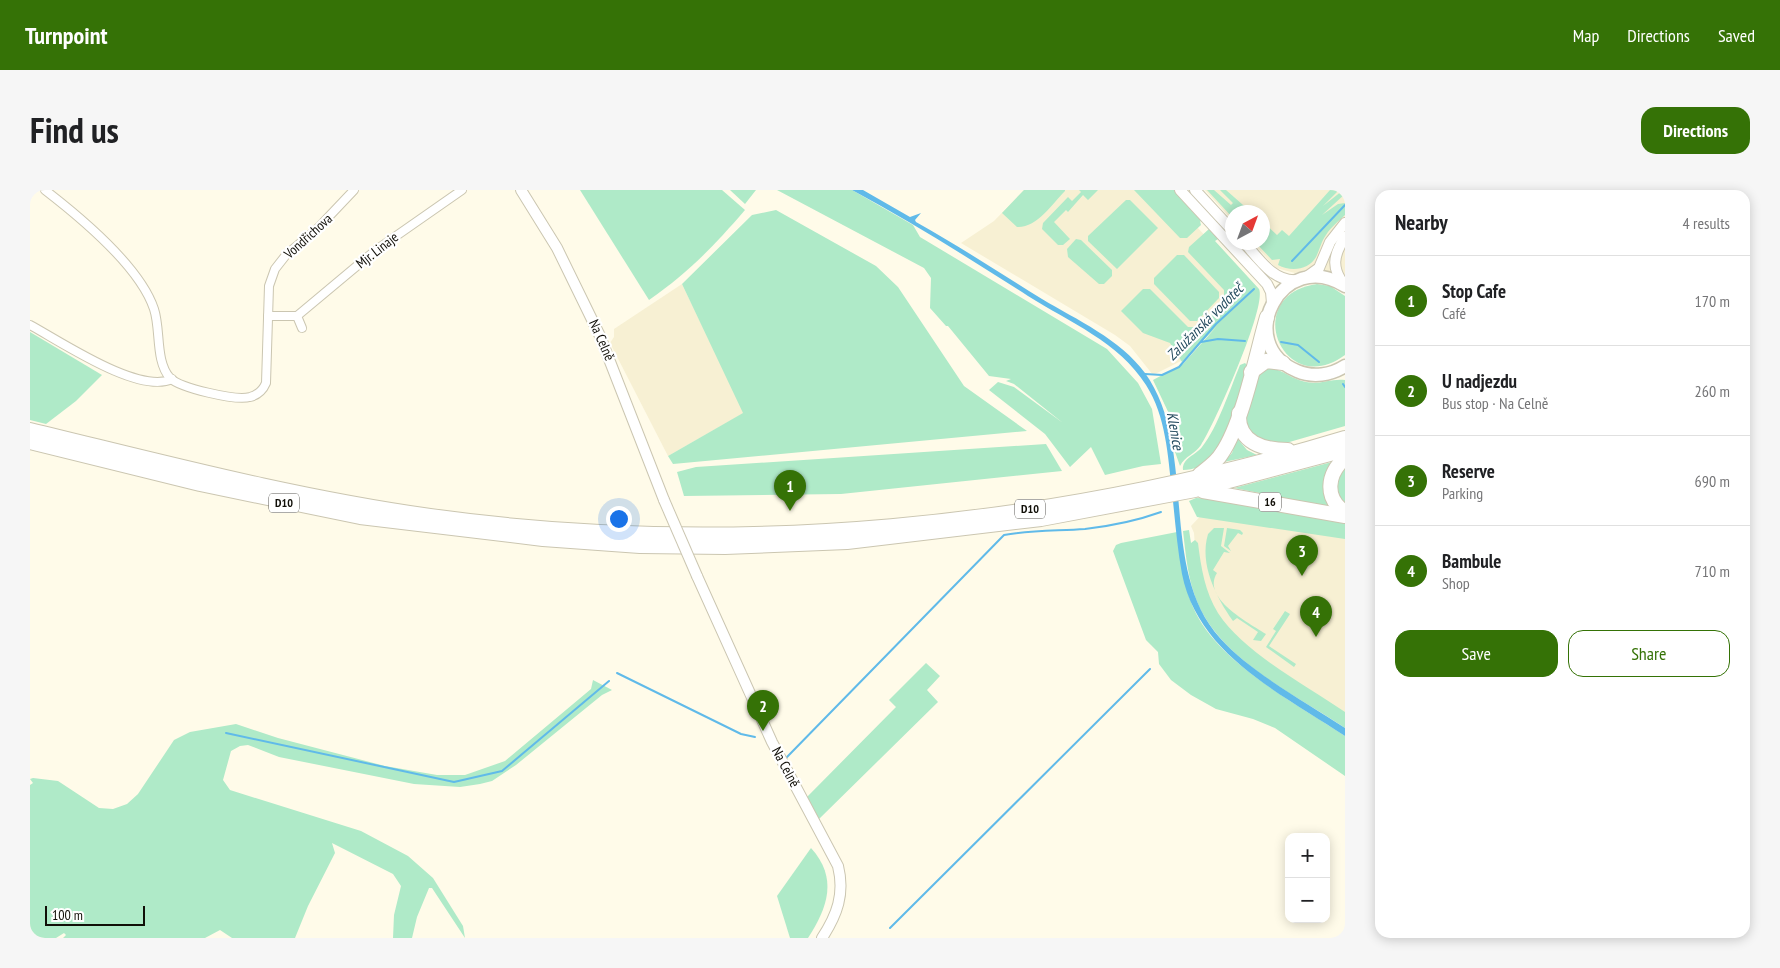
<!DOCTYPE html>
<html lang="en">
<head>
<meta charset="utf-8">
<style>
  body { margin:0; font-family:"PT Sans Narrow",sans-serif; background:#f6f6f6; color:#202124 }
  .controls { position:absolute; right:15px; bottom:15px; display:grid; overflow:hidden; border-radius:10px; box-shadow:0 2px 12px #0003 }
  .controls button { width:45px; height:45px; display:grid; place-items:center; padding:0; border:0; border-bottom:1px solid #e0e0e0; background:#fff; color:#202124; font:25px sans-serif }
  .compass { position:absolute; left:1195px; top:15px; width:45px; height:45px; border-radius:50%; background:#fff; box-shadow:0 2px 12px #0003; rotate:41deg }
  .scale { position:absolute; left:15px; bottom:12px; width:100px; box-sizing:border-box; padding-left:5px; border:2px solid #110f08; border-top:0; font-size:14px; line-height:18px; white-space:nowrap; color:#110f08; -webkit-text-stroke:4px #fff; paint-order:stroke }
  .you { position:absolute; left:588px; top:328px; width:18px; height:18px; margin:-12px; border:4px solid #fff; border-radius:50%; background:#1a73e8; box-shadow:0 0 0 8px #1a73e833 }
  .badge { display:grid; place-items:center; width:32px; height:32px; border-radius:50%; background:#357206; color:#fff; font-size:16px; font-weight:700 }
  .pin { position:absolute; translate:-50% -41px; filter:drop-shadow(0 1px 2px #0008) }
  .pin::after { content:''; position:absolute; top:26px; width:18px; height:15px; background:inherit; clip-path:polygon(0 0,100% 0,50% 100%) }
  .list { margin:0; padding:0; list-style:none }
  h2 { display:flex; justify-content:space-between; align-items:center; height:65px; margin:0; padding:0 20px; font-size:21px }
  h2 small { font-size:16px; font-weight:400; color:#757577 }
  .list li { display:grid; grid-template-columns:32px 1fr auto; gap:15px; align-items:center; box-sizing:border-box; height:90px; padding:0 20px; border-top:1px solid #e0e0e0 }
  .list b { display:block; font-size:19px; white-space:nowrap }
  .list p { margin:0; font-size:16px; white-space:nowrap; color:#757577 }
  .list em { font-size:16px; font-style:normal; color:#757577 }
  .actions { display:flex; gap:10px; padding:15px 20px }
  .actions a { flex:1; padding:11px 0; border:1px solid #357206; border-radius:15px; text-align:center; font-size:18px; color:#357206 }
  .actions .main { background:#357206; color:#fff }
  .map { position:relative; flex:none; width:1315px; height:748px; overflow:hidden; border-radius:15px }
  header { display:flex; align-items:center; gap:30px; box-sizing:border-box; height:70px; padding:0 25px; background:#357206; color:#fff }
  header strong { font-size:24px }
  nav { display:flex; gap:28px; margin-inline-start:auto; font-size:18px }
  .intro { display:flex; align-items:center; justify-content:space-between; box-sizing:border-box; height:120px; padding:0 30px }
  h1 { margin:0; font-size:35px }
  .button { padding:12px 22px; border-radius:15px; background:#357206; color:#fff; font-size:18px; font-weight:700 }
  main { display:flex; gap:30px; padding:0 30px }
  aside { flex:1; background:#fff; border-radius:15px; box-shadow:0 2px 12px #0003 }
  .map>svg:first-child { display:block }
  .built { fill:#f7f0d3 }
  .green { fill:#afeac8 }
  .water { fill:#60bae9 }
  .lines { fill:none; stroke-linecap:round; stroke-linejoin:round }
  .stream { stroke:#60bae9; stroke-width:2 }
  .minor-casing { stroke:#cbc6b1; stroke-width:10 }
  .tertiary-casing { stroke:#cbc6b1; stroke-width:12 }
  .primary-casing { stroke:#cbc6b1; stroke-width:15 }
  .motorway-casing { stroke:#cbc6b1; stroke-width:16 }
  .minor { stroke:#fff; stroke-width:8 }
  .tertiary { stroke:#fff; stroke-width:10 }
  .primary { stroke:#fff; stroke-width:12 }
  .motorway { stroke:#fff; stroke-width:14 }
  .tertiary-bridge-casing { stroke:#cbc6b1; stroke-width:12; stroke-linecap:butt }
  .tertiary-bridge { stroke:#fff; stroke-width:10 }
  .labels { text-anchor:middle; stroke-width:4.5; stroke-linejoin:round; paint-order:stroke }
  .shield { fill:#fff; stroke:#585752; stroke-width:1 }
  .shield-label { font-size:12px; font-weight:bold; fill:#110f08 }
  .street-label { font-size:14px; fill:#110f08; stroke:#fff }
  .water-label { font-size:15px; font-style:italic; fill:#234a5e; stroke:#fff }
</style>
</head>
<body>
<header>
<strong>Turnpoint</strong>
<nav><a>Map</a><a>Directions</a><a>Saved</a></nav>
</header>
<div class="intro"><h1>Find us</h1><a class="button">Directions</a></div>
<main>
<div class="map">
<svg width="1315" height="748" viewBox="0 0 1315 748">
  <rect width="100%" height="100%" fill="#fffbe9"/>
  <g class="built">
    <path d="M994 0H1133L1224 99 1203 117 1151 171 1123 185 1100 156 1085 145 931 53 964 31Z"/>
    <path d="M1175 0H1315V89L1283 78 1265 83 1246 78 1223 53 1232 52V22H1202V30Z"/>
    <path d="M652 94 714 223 638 266 580 153 584 147V139Z"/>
    <path d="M1177 319 1315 340V528L1214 458 1185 425 1166 370 1164 343 1161 336Z"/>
  </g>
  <g class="green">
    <path d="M550 0H692L715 20C683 57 659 82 619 110Z"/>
    <path d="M700 0H726L715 14Z"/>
    <path d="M747 0H822L883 35 890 47 1077 159 1108 193 1122 219 1131 274 1113 276 1075 285 1061 257 1040 277 1015 244 959 200 968 192 984 197 1033 233 984 194 976 191 981 189 959 186 918 136H916L900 118 901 88 894 78Z"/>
    <path d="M994 0H1035V1C1022 14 1007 38 987 37L972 23Z"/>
    <path d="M1049 0H1068L1058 10 1053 5 1038 22 1036 20 1024 32 1040 49 1033 55H1028L1012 39 1013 33 1038 7 1042 11 1051 2Z"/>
    <path d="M1104 0H1145L1172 29V32L1170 31 1171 35 1157 48H1150Z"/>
    <path d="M1177 0H1184L1201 15 1203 13 1190 0H1196L1221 22H1202V27Z"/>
    <path d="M1300 0H1309L1293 16 1312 1 1311 0H1315V4L1292 25 1308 14 1315 13V25C1309 31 1301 37 1296 45 1291 52 1290 59 1286 67 1279 80 1261 82 1248 75L1250 69 1242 70 1226 53 1232 52 1233 32 1247 45 1252 40 1259 46Z"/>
    <path d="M1096 10H1100L1128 38 1087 79 1058 51V46Z"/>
    <path d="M746 20 846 76 868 97 934 196 997 241 643 274 638 266 713 223 652 94 722 25Z"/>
    <path d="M1179 39 1218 80 1188 49 1185 51 1229 99C1237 117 1184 235 1171 255 1165 264 1155 266 1150 276L1144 259 1142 230 1123 190 1153 174 1187 136 1152 172 1140 153 1113 143 1091 121 1113 99H1120L1158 137H1169L1194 110V100L1158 62 1159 57Z"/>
    <path d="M1046 49 1051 50 1082 80V86L1074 94H1069L1038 67 1037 59Z"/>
    <path d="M1147 65H1154L1189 102V108L1167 131H1160L1124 94V88Z"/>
    <path d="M1287 94 1300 96 1315 106V165C1253 211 1209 105 1287 94Z"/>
    <path d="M0 142 72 185 46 211 16 234 0 230Z"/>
    <path d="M1215 173 1218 176C1208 210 1198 280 1153 280 1152 268 1166 265 1172 257 1188 237 1200 199 1210 175Z"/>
    <path d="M1236 177C1253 179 1261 189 1276 192 1289 195 1302 188 1315 190V236L1249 255 1229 252 1216 236V229L1227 186Z"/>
    <path d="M1207 248 1217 260 1227 265 1194 272 1202 263Z"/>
    <path d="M1016 254 1032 281 811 304 654 306 647 282 666 277Z"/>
    <path d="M1302 272C1291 289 1292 299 1300 317L1204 298Z"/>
    <path d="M1315 275V314L1308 306 1305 292Z"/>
    <path d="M1166 308 1189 309 1315 332V349L1167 327 1159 311Z"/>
    <path d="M1184 338H1194L1191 356 1200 363 1194 362 1183 380 1187 383C1171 408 1219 433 1236 444L1231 451 1223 450 1228 442 1207 428 1203 431C1186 407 1169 374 1178 344Z"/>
    <path d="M1197 338 1210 340 1213 343 1212 345 1208 343 1198 356 1201 361 1194 356Z"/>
    <path d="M1159 340 1161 353 1165 350 1168 353C1171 378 1175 402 1188 423 1214 463 1276 495 1315 522V538C1266 505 1195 472 1169 416 1158 392 1156 367 1153 341Z"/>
    <path d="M1147 342C1150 368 1153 393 1163 417 1186 472 1266 513 1315 546V586L1245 538 1223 529 1186 519 1161 505 1141 490 1129 474 1128 462 1116 450 1083 361 1086 355 1091 353Z"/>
    <path d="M1255 421 1260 424 1239 456 1266 474 1264 477 1236 457 1246 441 1243 439Z"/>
    <path d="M896 473 910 486 897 500 908 512 789 629 777 607 866 517 859 510Z"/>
    <path d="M563 490 582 500 572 505 486 575 462 591 450 594 430 597 384 594 249 567 218 555 210 556 201 561 193 590 200 600 331 641 378 666 403 688 433 736 435 748 402 698H399L387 727 382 748H363L364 725 371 696 363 684 302 653 305 663 278 716 265 748H202L190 740 175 748H33L36 745 34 743 26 748H0V595L3 593 0 589 3 588 28 591 69 618 83 619 97 614 108 604 144 550 160 542 206 534 248 548 355 576 407 585H435L475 571 561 499Z"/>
    <path d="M781 658C808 688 798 717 778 748H760L747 706Z"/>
  </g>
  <path class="water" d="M822 0H833L880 27 891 23 885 30 886 32C929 56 970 83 1012 109 1047 130 1090 149 1115 183 1169 259 1127 378 1190 448 1221 483 1276 512 1315 538V546C1252 504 1168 465 1152 384 1147 357 1145 329 1142 302 1138 266 1136 226 1116 195 1089 152 1039 132 998 106 940 69 882 32 822 0Z"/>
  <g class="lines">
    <g class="stream">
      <path d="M1262 71 1315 15"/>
      <path d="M1171 152 1188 149 1215 151"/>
      <path d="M1251 152 1268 155 1289 172"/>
      <path d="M1115 184 1132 185 1149 177 1186 134 1224 99"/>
      <path d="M1313 194 1315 197"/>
      <path d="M587 483 711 544 725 547"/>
      <path d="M196 543 424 592 472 581 579 491"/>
      <path d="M757 567 974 345C1001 340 1028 341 1055 339 1081 336 1106 331 1131 322"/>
      <path d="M860 738 1120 479"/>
    </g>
    <defs>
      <g id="minor">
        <path d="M15 0C50 27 110 77 124 119 131 140 125 171 140 188 150 198 206 211 220 207 228 205 233 200 236 193L239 96 245 79 256 65 288 38 324 0"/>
        <path d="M238 126H267L346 60 432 0"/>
        <path d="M267 126 272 138"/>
        <path d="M0 135C30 151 109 205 142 189"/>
      </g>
      <g id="tertiary">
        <path d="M491 0 527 58 570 146 634 310"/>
        <path d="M1150 0 1237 94 1241 102 1242 113"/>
        <path d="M1165 0 1202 40"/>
        <path d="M1315 47C1303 66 1301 78 1315 96"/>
        <path d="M1214 52C1228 68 1244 93 1268 90"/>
        <path d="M1275 88 1289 78 1300 52 1315 33"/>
        <path d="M667 386 742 552 808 676C815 704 807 725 792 748"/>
      </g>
      <path id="primary" d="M1315 96C1252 56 1202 154 1267 181 1283 188 1301 185 1315 176"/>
      <g id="motorway">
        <path d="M1221 182 1236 171 1253 173"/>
        <path d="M1209 223C1207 253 1234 260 1258 260"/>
        <path d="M0 240C133 272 264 307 400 326 704 368 1021 337 1315 248"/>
        <path d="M0 252 170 294 330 327 513 349 610 356 695 357 817 352 1011 329 1165 300 1315 260"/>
        <path d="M1315 268C1297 284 1294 308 1315 322"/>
        <path d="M1170 284C1178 278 1187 272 1192 263 1213 232 1226 165 1237 127"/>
        <path d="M1173 301 1315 326"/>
      </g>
    </defs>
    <use href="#minor" class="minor-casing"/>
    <use href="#tertiary" class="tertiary-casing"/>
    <use href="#primary" class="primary-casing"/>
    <use href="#motorway" class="motorway-casing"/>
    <use href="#minor" class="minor"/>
    <use href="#tertiary" class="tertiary"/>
    <use href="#primary" class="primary"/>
    <use href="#motorway" class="motorway"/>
    <defs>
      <path id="tertiary-bridge" d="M634 310 667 386"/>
    </defs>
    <use href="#tertiary-bridge" class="tertiary-bridge-casing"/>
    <use href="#tertiary-bridge" class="tertiary-bridge"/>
  </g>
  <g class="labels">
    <g class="shield">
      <rect x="1229" y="302.5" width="22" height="19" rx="4"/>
      <rect x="239" y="303.5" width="30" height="19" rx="4"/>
      <rect x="985" y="309.5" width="30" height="19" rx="4"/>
    </g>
    <g class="shield-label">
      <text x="1240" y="316">16</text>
      <text x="254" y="317">D10</text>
      <text x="1000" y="323">D10</text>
    </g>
    <g class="street-label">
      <text transform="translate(278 46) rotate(-42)" y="5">Vondřichova</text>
      <text transform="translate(347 60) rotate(-38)" y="5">Mjr. Linaje</text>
      <text transform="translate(572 150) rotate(66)" y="5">Na Celně</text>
      <text transform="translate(756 577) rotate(62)" y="5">Na Celně</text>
    </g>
    <g class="water-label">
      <text transform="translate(1175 132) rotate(-45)" y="5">Zalužanská vodoteč</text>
      <text transform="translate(1145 241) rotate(80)" y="5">Klenice</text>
    </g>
  </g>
</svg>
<div class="controls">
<button>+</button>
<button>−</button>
</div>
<svg class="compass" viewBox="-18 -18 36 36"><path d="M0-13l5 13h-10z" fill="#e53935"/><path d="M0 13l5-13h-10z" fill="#757577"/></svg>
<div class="scale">100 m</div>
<div class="you"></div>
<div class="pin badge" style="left:760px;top:321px">1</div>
<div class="pin badge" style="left:733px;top:541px">2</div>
<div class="pin badge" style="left:1272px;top:386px">3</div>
<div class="pin badge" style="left:1286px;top:447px">4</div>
</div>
<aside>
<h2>Nearby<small>4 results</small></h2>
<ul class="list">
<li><span class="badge">1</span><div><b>Stop Cafe</b><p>Café</p></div><em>170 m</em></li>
<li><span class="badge">2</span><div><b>U nadjezdu</b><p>Bus stop · Na Celně</p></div><em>260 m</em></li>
<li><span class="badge">3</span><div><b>Reserve</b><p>Parking</p></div><em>690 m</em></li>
<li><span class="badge">4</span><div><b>Bambule</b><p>Shop</p></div><em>710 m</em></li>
</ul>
<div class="actions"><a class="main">Save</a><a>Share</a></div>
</aside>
</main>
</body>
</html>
